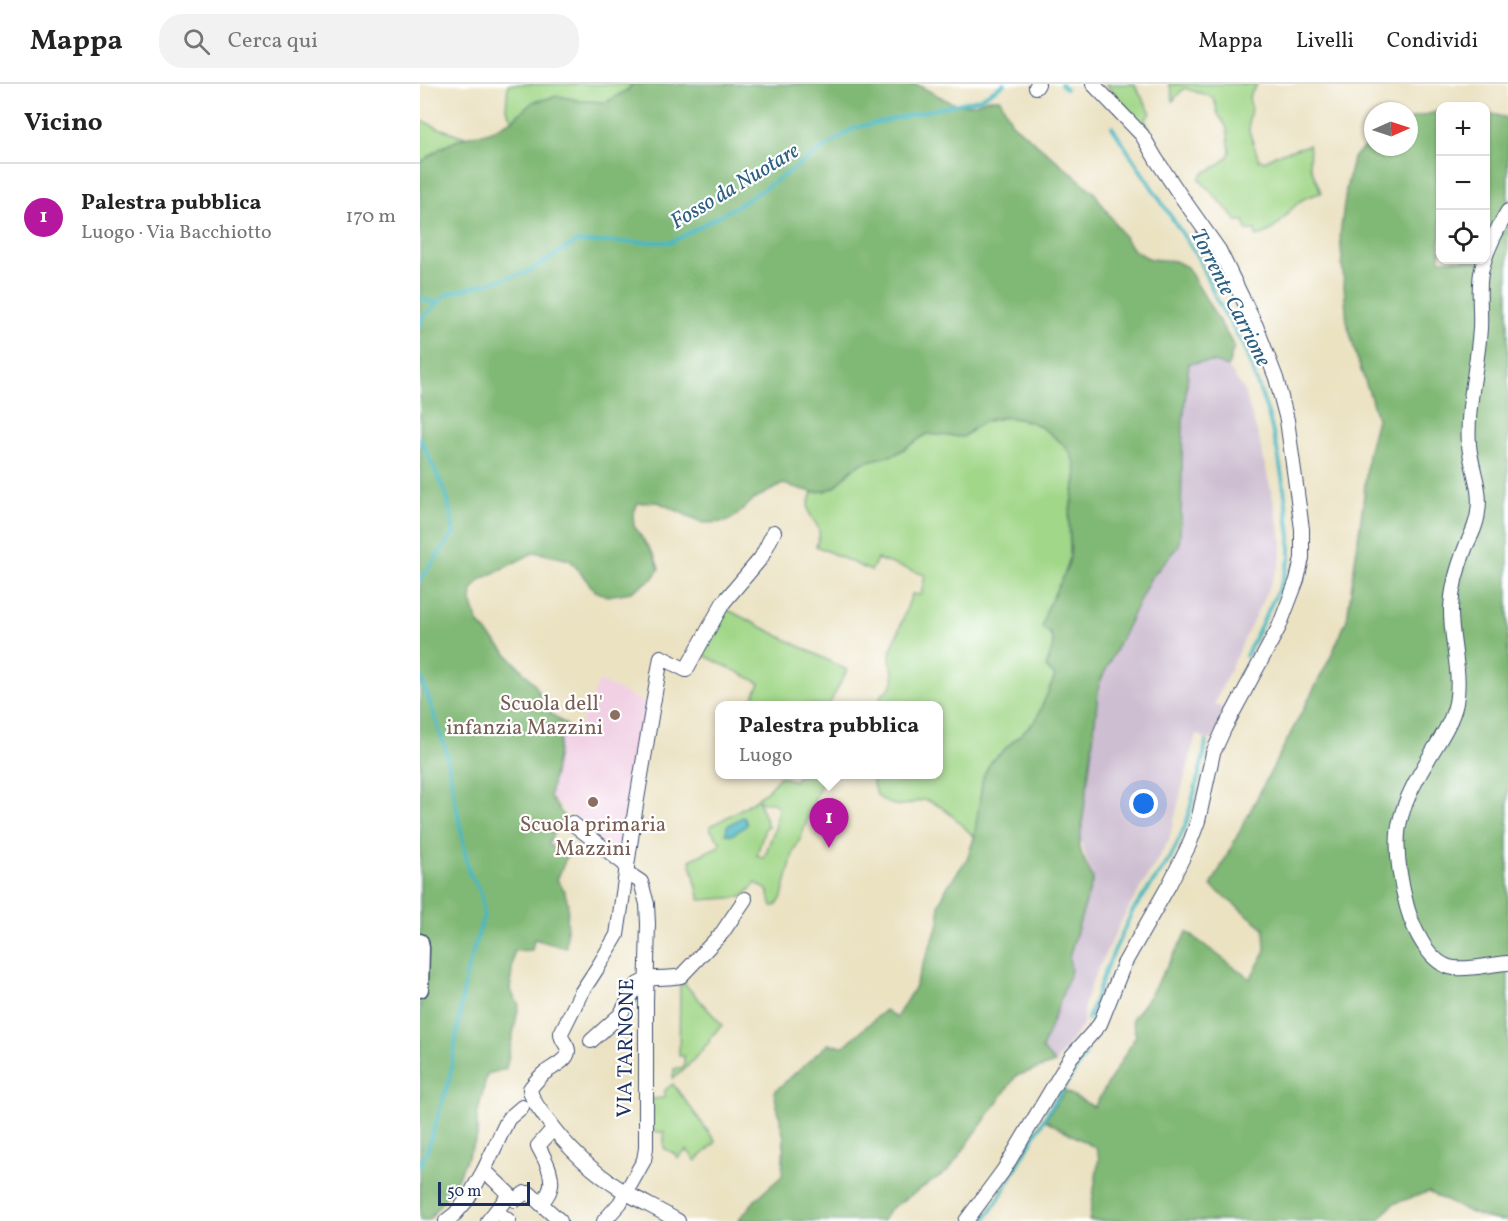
<!DOCTYPE html>
<html lang="it">
<head>
<meta charset="utf-8">
<style>
  body { margin:0; font-family:Vollkorn,serif; background:#f2f2f2; color:#222 }
  .controls { position:absolute; right:18px; top:18px; display:grid; overflow:hidden; border-radius:12px; box-shadow:0 2px 4px #0004 }
  .controls button { width:54px; height:54px; display:grid; place-items:center; padding:0; border:0; border-bottom:2px solid #e0e0e0; background:#fff; color:#222; font:30px sans-serif }
  .compass { position:absolute; left:944px; top:18px; width:54px; height:54px; border-radius:50%; background:#fff; box-shadow:0 2px 4px #0004; rotate:87deg }
  .scale { position:absolute; left:18px; bottom:15px; width:92px; box-sizing:border-box; padding-left:6px; border:3px solid #1b2f5e; border-top:0; font-size:16px; line-height:21px; white-space:nowrap; color:#1b2f5e; -webkit-text-stroke:4px #fff; paint-order:stroke }
  .you { position:absolute; left:724px; top:720px; width:21px; height:21px; margin:-15px; border:4px solid #fff; border-radius:50%; background:#1a73e8; box-shadow:0 0 0 9px #1a73e833 }
  .badge { display:grid; place-items:center; width:39px; height:39px; border-radius:50%; background:#b5179e; color:#fff; font-size:20px; font-weight:700 }
  .pin { position:absolute; translate:-50% -50px; filter:drop-shadow(0 2px 3px #0008) }
  .pin::after { content:''; position:absolute; top:32px; width:21px; height:18px; background:inherit; clip-path:polygon(0 0,100% 0,50% 100%) }
  .popup { position:absolute; left:295px; top:617px; width:228px; height:78px; box-sizing:border-box; display:grid; place-content:center; border-radius:12px; background:#fff; filter:drop-shadow(0 2px 4px #0005); font-size:20px; white-space:nowrap; color:#767676 }
  .popup b { font-size:22px; color:#222 }
  .popup::after { content:''; position:absolute; left:50%; top:100%; margin-left:-12px; border:12px solid transparent; border-top-color:#fff }
  .list { margin:0; padding:0; list-style:none }
  h2 { display:flex; justify-content:space-between; align-items:center; height:78px; margin:0; padding:0 24px; font-size:26px }
  h2 small { font-size:20px; font-weight:400; color:#767676 }
  .list li { display:grid; grid-template-columns:39px 1fr auto; gap:18px; align-items:center; box-sizing:border-box; height:108px; padding:0 24px; border-top:2px solid #e0e0e0 }
  .list b { display:block; font-size:22px; white-space:nowrap }
  .list p { margin:0; font-size:20px; white-space:nowrap; color:#767676 }
  .list em { font-size:20px; font-style:normal; color:#767676 }
  .icon { flex:none; width:33px; height:33px; fill:none; stroke:currentColor; stroke-width:2; stroke-linecap:round; stroke-linejoin:round }
  .map { position:relative; flex:none; width:1088px; height:1137px; overflow:hidden }
  header { display:flex; align-items:center; gap:36px; box-sizing:border-box; height:84px; padding:0 30px; background:#fff; border-bottom:2px solid #e0e0e0 }
  header strong { font-size:28px }
  nav { display:flex; gap:33px; margin-inline-start:auto; font-size:21px }
  .search { width:420px; height:54px; background:#f2f2f2; display:flex; align-items:center; gap:15px; box-sizing:border-box; padding:0 21px; border-radius:24px; color:#767676; font-size:22px }
  main { display:flex }
  aside { flex:1; background:#fff }
  .map>svg:first-child { display:block }
  .built { fill:#f1d0e4 }
  .industrial { fill:#cebed1 }
  .green { fill:#a1d788; stroke:#5e8373; stroke-width:1.5; fill-rule:evenodd }
  .forest { fill:#80b874; stroke:#4e7469; stroke-width:1.5 }
  .water { fill:#49b8c1; stroke:#327490; stroke-width:1.5 }
  .lines { fill:none; stroke-linecap:round; stroke-linejoin:round }
  .stream { stroke:#49b8c1; stroke-width:4 }
  .minor-casing { stroke:#3a4a6d; stroke-width:16 }
  .tertiary-casing { stroke:#3a4a6d; stroke-width:19 }
  .minor { stroke:#fff; stroke-width:14 }
  .tertiary { stroke:#fff; stroke-width:16 }
  .education-dot { fill:#8d6e63; stroke:#fff; stroke-width:2 }
  .labels { text-anchor:middle; stroke-width:4.5; stroke-linejoin:round; paint-order:stroke }
  .education-label { font-size:21px; fill:#785e54; stroke:#fff; text-anchor:end }
  .street-label { font-size:21px; fill:#1b2f5e; stroke:#fff }
  .water-label { font-size:22px; font-style:italic; fill:#2b5f81; stroke:#fff }
</style>
</head>
<body>
<header>
<strong>Mappa</strong>
<div class="search"><svg class="icon" aria-label="search" viewBox="0 0 24 24"><circle cx="10" cy="10" r="6"/><path d="M15 15l6 6"/></svg>Cerca qui</div>
<nav><a>Mappa</a><a>Livelli</a><a>Condividi</a></nav>
</header>
<main>
<aside>
<h2>Vicino<small></small></h2>
<ul class="list">
<li><span class="badge">1</span><div><b>Palestra pubblica</b><p>Luogo · Via Bacchiotto</p></div><em>170 m</em></li>
</ul>
</aside>
<div class="map">
<svg width="1088" height="1137" viewBox="0 0 1088 1137">
  <rect width="100%" height="100%" fill="#fff"/>
  <filter id="ink" filterUnits="userSpaceOnUse"><feTurbulence type="fractalNoise" baseFrequency=".0167" numOctaves="2"/><feDisplacementMap in="SourceGraphic" scale="12" xChannelSelector="R" yChannelSelector="G"/><feConvolveMatrix kernelMatrix="1 2 1 2 8 2 1 2 1" color-interpolation-filters="sRGB"/></filter>
  <filter id="wash" filterUnits="userSpaceOnUse"><feTurbulence type="fractalNoise" baseFrequency=".008" numOctaves="4" result="noise"/><feDisplacementMap in="SourceGraphic" scale="24" xChannelSelector="R" yChannelSelector="G"/><feGaussianBlur stdDeviation="1.35" result="paint"/><feColorMatrix in="noise" values="0 0 0 0 0 0 0 0 0 0 0 0 0 0 0 0 0 1.4 0 .05"/><feComposite in="paint" operator="in"/></filter>
  <g filter="url(#wash)">
    <rect width="100%" height="100%" fill="#ebe2c2"/>
    <path class="built" d="M179 597 228 620 205 767 199 774 130 713 140 655 147 642 158 647Z"/>
    <path class="industrial" d="M769 278H794L808 283 824 306 839 355 855 424 862 458 860 479 794 620 807 626 792 657 776 650 749 756 703 834 673 895 664 921 663 941 635 979 622 965 651 887 649 874 673 795 660 754 673 656 679 600 730 495 759 461 761 435 763 338Z"/>
    <g class="green">
      <path d="M88 0H212L209 5 187 18 162 17 138 12 113 18 92 36 86 25Z"/>
      <path d="M686 0H714L731 29 725 36 734 54Z"/>
      <path d="M749 0H837L829 13 831 24 829 35V47L839 76 845 77 855 71 889 61C891 68 888 74 890 81 893 90 898 99 901 109 893 111 884 113 878 119 862 133 859 146 836 153L835 146H826L825 137H817L805 123 779 95 783 89 796 83 807 74 810 68 807 44 798 30 794 15 789 12 764 4 753 17 752 8Z"/>
      <path d="M0 36 19 44 45 53 21 64 0 79Z"/>
      <path d="M587 333 611 338 633 350 651 369 655 382 656 395 653 407 649 434 650 473 628 547C637 560 631 568 626 582L635 592 616 636 571 678 563 693 555 754C543 742 527 724 511 718 501 713 494 720 484 721 474 723 460 717 456 709 453 703 452 696 454 691L518 690V622L458 621C459 620 460 613 461 612 465 606 472 605 473 597 476 582 464 577 474 559L492 510 501 511 505 491 457 475 451 487 396 462C406 439 389 439 388 423 388 419 391 412 392 408L405 407 415 403 432 385 444 378 476 370 507 350 543 353 563 338Z"/>
      <path d="M304 524 427 586 409 621H329L340 599 281 570Z"/>
      <path d="M379 691H405L391 724 381 754 374 766 362 813 357 821 352 823 348 807 336 799 323 813 280 816 270 776 299 762 300 758 290 745 291 742C315 728 343 716 360 692L374 697ZM338 716 343 719 352 718 358 723 355 744 344 774 337 771 345 744 348 742Z"/>
      <path d="M264 899 302 941 289 955 290 957 265 985 253 994 254 985 264 983V972H259L260 900Z"/>
      <path d="M253 1000 296 1058 276 1077 267 1066 258 1074 255 1070 244 1064V1048H232L231 1015 244 1014 245 1006Z"/>
    </g>
    <g class="forest">
      <path d="M212 0H496L530 18 542 21 556 20 567 15H580L592 39 674 108 713 166 730 175 755 177 767 183 814 262 808 283 794 278 769 279 763 338 761 435 759 461 730 495 679 600 673 656 659 764 673 795 649 873 651 887 622 965 635 979 596 992 529 1086 469 1126 463 1137H318L336 1115 362 1092 364 1054 354 1008 408 960 424 962 465 926 476 934 494 904 519 839V821L527 803 547 775 554 754 563 693 571 678 616 636 635 592 626 583C631 568 641 552 622 544 625 521 640 503 648 481 653 466 649 451 649 436 650 422 654 409 656 395 659 370 638 354 619 342 603 333 579 330 562 339 555 343 549 348 543 353L507 350 476 370 444 378 432 385 415 403 405 407 392 408 363 400 334 415 316 432 306 438 283 439 238 418 218 419 213 430 214 442 235 473 239 485 232 495 211 508 187 512 175 507 150 476 115 468 60 496 52 506 51 518 59 540 114 599 120 610 122 622 147 642 140 655 130 713 144 732 128 760 147 772 137 796 144 806 148 819 146 864 114 855 112 866 94 867 90 906 99 921 86 985 67 990 57 1032V1053L35 1099 9 1136H0V79L21 64 45 53 69 48 92 36 113 18 138 12 162 17 187 18 209 5Z"/>
      <path d="M1020 27V176H1066V29L1072 30 1088 34V1137C1060 1137 1033 1120 1008 1108L973 1120 958 1137H669L679 1074 676 1064 625 1036 645 1007 674 1023 716 952 712 935 730 911 767 848 830 895 845 868 844 844 791 802 911 572 927 535 943 420 948 370 957 335 950 311 938 278 927 239 920 151 926 106 933 74 953 55V63H989V35Z"/>
    </g>
    <path class="water" d="M322 733 325 734 327 741 312 751 306 750 307 742Z"/>
    <g class="lines">
      <g class="stream">
        <path d="M641 0 646 5"/>
        <path d="M692 43 777 172 797 216 824 263 848 329 858 369 865 411 870 452V474L861 500 826 572"/>
        <path d="M0 214 18 219"/>
        <path d="M0 242 3 233 27 210 108 188 156 158H252L324 118 434 44 559 15 584 0"/>
        <path d="M0 354 27 412 34 449 0 496"/>
        <path d="M0 590 25 663 49 789 61 808 64 831 46 891 30 993 6 1070 0 1082"/>
        <path d="M668 935 686 885 712 828 751 773 766 740 784 671 786 657"/>
        <path d="M564 1137 579 1114 631 1023 666 970"/>
      </g>
    </g>
  </g>
  <g filter="url(#ink)">
    <g class="lines">
      <defs>
        <g id="minor">
          <path d="M616 3 618 0"/>
          <path d="M1088 127C1077 145 1065 169 1061 189 1058 208 1061 226 1060 244 1058 281 1046 324 1049 361 1051 384 1062 405 1058 428 1057 440 1051 452 1046 462 1038 482 1032 502 1031 524 1030 555 1042 587 1036 619 1032 638 1020 655 1010 672 999 691 987 711 981 733 973 760 980 796 987 823 993 844 1009 881 1034 884 1052 886 1070 880 1088 879"/>
          <path d="M152 739 207 782"/>
          <path d="M171 957 200 931 218 900C234 890 245 896 261 892L302 849 325 815"/>
          <path d="M64 1086 95 1116 105 1109H109L140 1137"/>
          <path d="M121 1120C124 1116 127 1112 129 1108 136 1094 125 1075 118 1062L133 1045"/>
          <path d="M76 1127 89 1137"/>
          <path d="M26 1137 35 1130 47 1116 64 1086 88 1035 102 1023"/>
          <path d="M68 1137 89 1111"/>
          <path d="M184 1137 200 1119 224 1076 226 1064V916L228 840 227 820 221 798 212 792 206 789"/>
          <path d="M258 1137C241 1127 222 1118 205 1108 174 1089 146 1063 125 1033 119 1024 111 1016 110 1005 114 999 118 995 123 990 130 984 148 977 148 967 148 960 141 958 141 949L161 909 178 883 197 851 215 727 241 573 266 586 303 519 341 474 354 448"/>
          <path d="M546 1137 583 1087 651 973 680 940 704 880 749 801 769 761 778 737 793 669 804 645 859 543 877 496 882 474V445L867 336 856 294 836 242 799 166 758 108 736 75 722 51 673 0"/>
        </g>
        <path id="tertiary" d="M0 858 1 864 0 905"/>
      </defs>
      <use href="#minor" class="minor-casing"/>
      <use href="#tertiary" class="tertiary-casing"/>
      <use href="#minor" class="minor"/>
      <use href="#tertiary" class="tertiary"/>
    </g>
  </g>
  <g class="education-dot">
    <circle cx="195" cy="631" r="6"/>
    <circle cx="173" cy="718" r="6"/>
  </g>
  <g class="labels">
    <g class="education-label">
      <text x="183" y="626">Scuola dell'<tspan x="183" dy="24">infanzia Mazzini</tspan></text>
      <text x="173" y="747" text-anchor="middle">Scuola primaria<tspan x="173" dy="24">Mazzini</tspan></text>
    </g>
    <g class="street-label">
      <text transform="translate(205 964) rotate(-89)" y="7">VIA TARNONE</text>
    </g>
    <g class="water-label">
      <text transform="translate(314 101) rotate(-31)" y="8">Fosso da Nuotare</text>
      <text transform="translate(812 213) rotate(63)" y="8">Torrente Carrione</text>
    </g>
  </g>
</svg>
<div class="controls">
<button>+</button>
<button>−</button>
<button><svg class="icon" aria-label="locate" viewBox="0 0 24 24"><circle cx="12" cy="12" r="6"/><path d="M12 2v4M12 18v4M2 12h4M18 12h4"/></svg></button>
</div>
<svg class="compass" viewBox="-18 -18 36 36"><path d="M0-13l5 13h-10z" fill="#e53935"/><path d="M0 13l5-13h-10z" fill="#767676"/></svg>
<div class="scale">50 m</div>
<div class="you"></div>
<div class="pin badge" style="left:409px;top:764px">1</div>
<div class="popup"><b>Palestra pubblica</b>Luogo</div>
</div>
</main>
</body>
</html>
